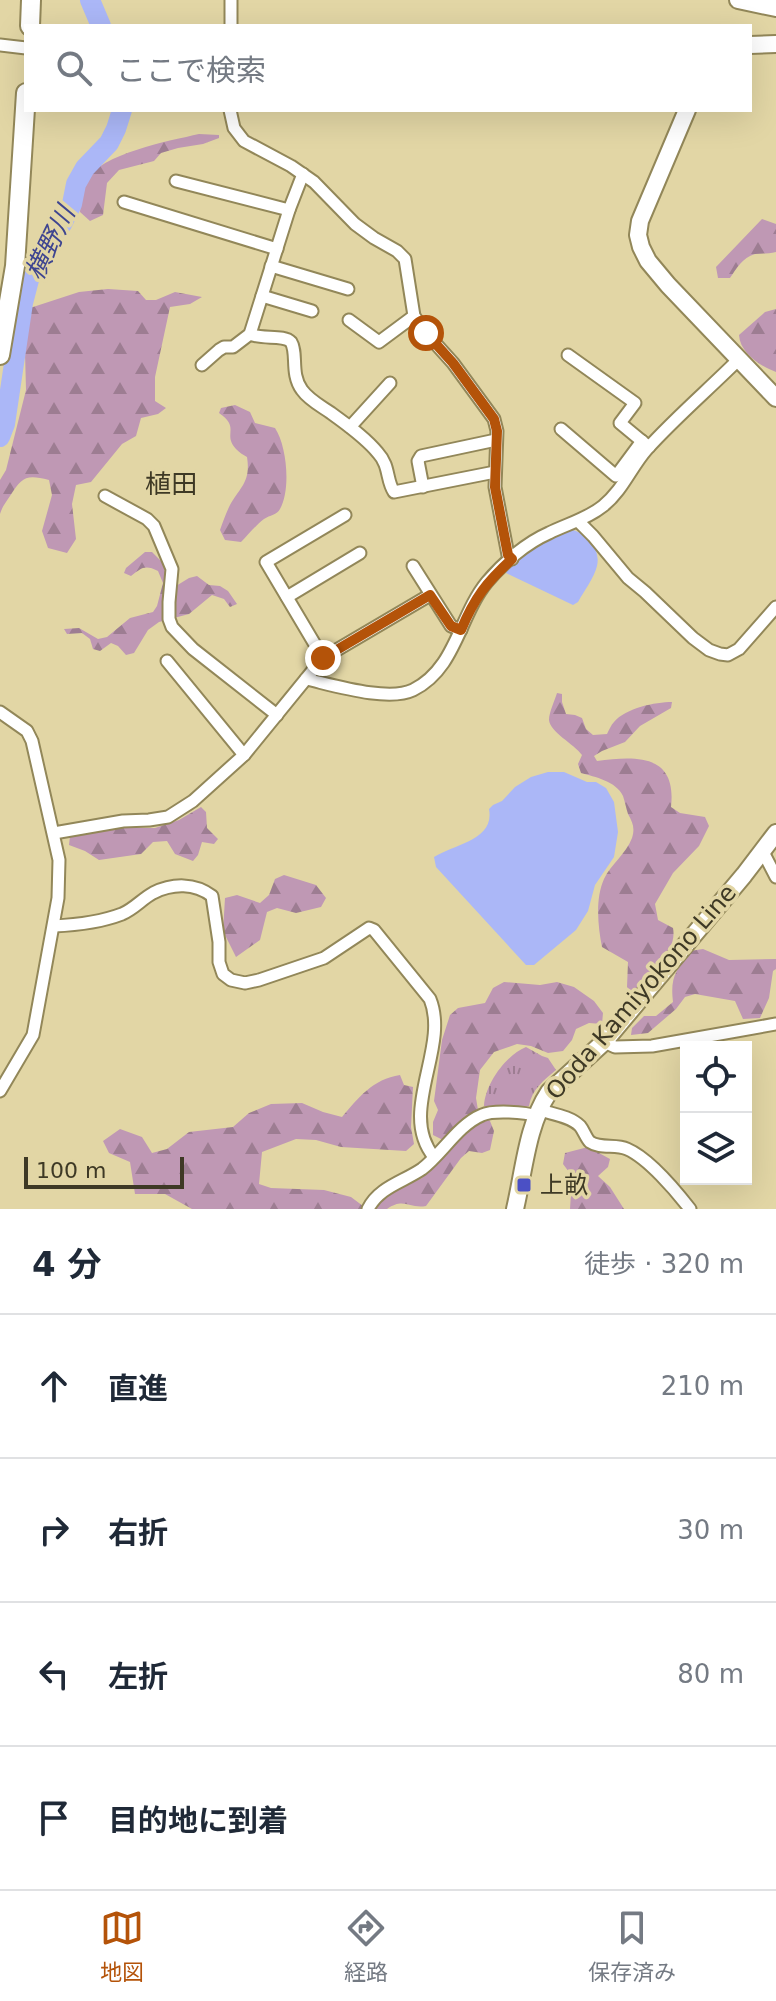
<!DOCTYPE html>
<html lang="ja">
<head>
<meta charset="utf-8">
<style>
  body { margin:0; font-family:"DejaVu Sans","Noto Sans JP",sans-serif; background:#f6f6f7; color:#1f2937 }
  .controls { position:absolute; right:24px; bottom:24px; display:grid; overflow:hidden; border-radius:0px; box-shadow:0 8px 32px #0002 }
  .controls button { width:72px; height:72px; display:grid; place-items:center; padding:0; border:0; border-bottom:2px solid #e0e1e3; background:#fff; color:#1f2937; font:40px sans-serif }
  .scale { position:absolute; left:24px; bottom:20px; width:160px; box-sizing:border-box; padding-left:8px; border:4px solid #3e3925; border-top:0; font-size:22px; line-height:28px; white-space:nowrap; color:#3e3925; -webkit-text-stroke:6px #e2d6a5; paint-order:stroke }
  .stop { position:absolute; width:24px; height:24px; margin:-18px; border:6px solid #b45309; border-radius:50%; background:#fff }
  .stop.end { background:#b45309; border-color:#fff; box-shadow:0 2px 8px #0008 }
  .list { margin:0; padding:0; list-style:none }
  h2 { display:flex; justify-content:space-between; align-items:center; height:104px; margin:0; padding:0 32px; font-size:34px }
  h2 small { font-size:26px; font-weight:400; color:#747a83 }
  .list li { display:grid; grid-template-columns:52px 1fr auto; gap:24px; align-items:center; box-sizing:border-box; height:144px; padding:0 32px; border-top:2px solid #e0e1e3 }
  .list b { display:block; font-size:30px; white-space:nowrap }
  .list em { font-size:26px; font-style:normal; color:#747a83 }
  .icon { flex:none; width:44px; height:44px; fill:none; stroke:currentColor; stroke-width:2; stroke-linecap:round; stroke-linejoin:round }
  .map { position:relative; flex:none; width:776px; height:1209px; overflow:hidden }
  .search { position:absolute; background:#fff; box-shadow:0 8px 32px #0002; left:24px; right:24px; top:24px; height:88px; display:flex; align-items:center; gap:20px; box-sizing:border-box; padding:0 28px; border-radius:0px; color:#747a83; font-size:30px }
  .sheet { height:680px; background:#fff }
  nav { display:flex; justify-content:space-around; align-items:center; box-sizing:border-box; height:112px; border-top:2px solid #e0e1e3; background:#fff; font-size:22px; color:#747a83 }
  nav a { display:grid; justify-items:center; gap:4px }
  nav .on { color:#b45309 }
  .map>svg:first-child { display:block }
  .grass { fill:url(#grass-tufts) }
  .forest { fill:url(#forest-firs) }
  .water { fill:#abb7f7 }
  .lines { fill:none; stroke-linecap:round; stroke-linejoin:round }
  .river { stroke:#abb7f7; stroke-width:20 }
  .street-casing { stroke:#928759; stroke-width:15 }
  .secondary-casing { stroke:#928759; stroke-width:20 }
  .primary-casing { stroke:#928759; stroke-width:22 }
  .street { stroke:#fff; stroke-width:11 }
  .secondary { stroke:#fff; stroke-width:16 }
  .primary { stroke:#fff; stroke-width:18 }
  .route { stroke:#b45309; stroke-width:10 }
  .poi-dot { fill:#4b50c5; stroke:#e2d6a5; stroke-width:3 }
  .labels { text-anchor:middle; stroke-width:7; stroke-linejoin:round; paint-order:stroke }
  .street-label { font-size:24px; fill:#3e3925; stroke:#e2d6a5 }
  .poi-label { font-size:24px; fill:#3e3925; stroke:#e2d6a5; text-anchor:start }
  .water-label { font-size:26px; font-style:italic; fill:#3e4590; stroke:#e2d6a5 }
  .neighbourhood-label { font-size:26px; fill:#3e3925; stroke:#e2d6a5 }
</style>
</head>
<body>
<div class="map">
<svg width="776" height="1209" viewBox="0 0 776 1209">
  <defs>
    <pattern id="grass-tufts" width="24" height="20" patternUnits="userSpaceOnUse" patternTransform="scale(2)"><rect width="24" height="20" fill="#bf98b4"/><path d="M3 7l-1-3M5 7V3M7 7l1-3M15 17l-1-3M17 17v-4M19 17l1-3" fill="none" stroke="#9d7d92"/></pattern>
    <pattern id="forest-firs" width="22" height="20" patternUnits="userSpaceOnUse" patternTransform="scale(2)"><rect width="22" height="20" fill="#bf98b4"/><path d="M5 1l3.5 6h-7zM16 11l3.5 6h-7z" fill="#9d7d92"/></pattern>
  </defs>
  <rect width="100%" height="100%" fill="#e2d6a5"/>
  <path class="grass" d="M526 1047 542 1056 548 1058 556 1070C544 1080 532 1089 529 1106L510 1109 484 1106C485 1084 506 1055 526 1047Z"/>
  <g class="forest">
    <path d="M199 134 219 135V138L203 144 178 148 161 153 154 161 119 170 107 183 103 215 90 221 80 212C81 203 80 188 85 181 102 153 169 141 199 134Z"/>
    <path d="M762 219 776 224V252C769 254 763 253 755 254 742 258 737 268 730 278H718L716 267Z"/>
    <path d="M108 289 138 291 146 300H156L175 292 202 297 190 304 170 307 155 377V401L166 408 158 414 141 418 136 436 122 444 91 482 76 485 72 504 76 539 67 553 48 548 42 531 52 495 49 480C26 474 22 477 10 496 6 502 2 507 0 514V480L6 470 26 390 25 352 30 308 79 292Z"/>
    <path d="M776 309V372C760 366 740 353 739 335L765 312Z"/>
    <path d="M235 405 250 412 255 423 275 428C287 446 291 490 280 509 277 515 270 515 264 519 256 525 249 534 241 542L225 540 220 530C223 522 226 513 230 505 240 487 251 482 247 457 243 455 239 452 236 449 222 434 241 428 219 413L221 408Z"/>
    <path d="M145 552H152L163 563 167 581 176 586 189 578 197 576 209 585 220 586 228 591 237 604 230 607 224 599 212 595 189 614 159 622 148 630 134 653 126 655 118 646 111 643 100 651 93 649 90 639 82 633 67 634 64 629 79 628 98 639 107 637 130 618 153 612 157 606 163 583 158 571C145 564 141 568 131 576L124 573 126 568Z"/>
    <path d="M557 693 562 694V702L566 714 575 715 582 718 586 729 593 735 607 734C609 730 611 725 614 722 626 708 655 702 672 702L671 708 640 726 625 742 602 751 594 756 597 761C637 756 677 754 671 807L680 813 705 817 709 826 699 846 673 873 655 904 658 920 673 928C678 953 647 976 632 993L627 987 628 962 602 947C598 927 595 899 604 879 611 864 626 854 632 838 635 828 633 823 628 814 626 808 625 802 623 796 616 781 595 777 581 773L578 764 582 755C574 744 550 732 549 720 549 712 555 700 557 693Z"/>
    <path d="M201 807 206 812 207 828 218 839 214 844 202 842 198 855 193 861 175 854 167 841 153 842 141 854 99 860 85 851 69 845 70 836 120 828H155L179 820Z"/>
    <path d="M284 875 316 885 326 898 321 907 296 913 277 908 267 912 260 940 236 957 223 931 225 898 237 895 260 903 269 895 275 879Z"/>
    <path d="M703 949 729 960 776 959V969L773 971 769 998 760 1018 743 1019 735 1001 695 994 685 997 676 1009 648 1033 631 1035 632 1028 644 1016H656L673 1002C670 977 676 971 690 951Z"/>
    <path d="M504 982 540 985 557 982 574 987 594 1001 603 1013 602 1024 589 1023 576 1029 572 1040 563 1051 548 1053 531 1046 517 1044 494 1052 480 1070 476 1098 478 1110 490 1121 494 1131 490 1150 482 1153 469 1151 461 1158 426 1206C409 1209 404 1197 387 1209H192L165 1194H135L130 1162 109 1153 103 1141 120 1129 142 1137 152 1153 167 1149 189 1132 233 1127 249 1113 271 1104 302 1103 323 1112 342 1117C358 1098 373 1079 400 1075L404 1085 413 1087 411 1127 414 1144 406 1151 341 1147 316 1140 296 1139 262 1152 259 1184 271 1188 324 1190 351 1197 363 1206 374 1205 386 1195 422 1178 443 1156V1140L433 1135V1122L438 1110 434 1101 442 1040 450 1015 458 1008 485 1003 493 988Z"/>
    <path d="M588 1147 610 1159 608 1167 598 1176 610 1187 624 1209H570L572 1176 563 1164 565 1153Z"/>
  </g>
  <g class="water">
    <path d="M573 530C587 534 601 549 597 566 594 578 584 591 578 602L573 605 506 573 508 570C529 550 546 540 573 530Z"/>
    <path d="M548 772H564L587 782H596L606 788 614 802 618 832 614 857 595 885 588 911 576 930 534 965H526L436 867 434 857C454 844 495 840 489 809L493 805 502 801 515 787 531 777Z"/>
  </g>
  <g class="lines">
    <g class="river">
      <path d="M90 0 101 26"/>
      <path d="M0 437 5 424 23 303 30 276 40 255 62 224 72 204 76 184 85 168 109 143 116 129 122 110"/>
    </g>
    <defs>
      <g id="street">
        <path d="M231 26V0"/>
        <path d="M0 45 26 48"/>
        <path d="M230 110 234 128 244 141 291 166 314 182 355 224 374 238 397 251 405 259 414 316 426 333 453 363 494 419 497 431 495 487 508 555 512 559"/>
        <path d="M176 181 289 210"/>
        <path d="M124 202 277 249"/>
        <path d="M271 266 348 289"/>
        <path d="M262 296 312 311"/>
        <path d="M349 320 379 342 414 316"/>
        <path d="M250 334C261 340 284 334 291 342 298 353 290 374 302 390 309 400 321 406 331 413 347 425 365 437 378 453 390 466 386 480 394 492L495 472"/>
        <path d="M568 355 635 403 620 423 649 447"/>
        <path d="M202 365 219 350 224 347H233L250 334 289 210 303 174"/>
        <path d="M350 427 390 383"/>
        <path d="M561 429 616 476 642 441"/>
        <path d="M423 487 418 461 421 456 496 440"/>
        <path d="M105 496 147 519 154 526 172 569 169 602V619L172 627 193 649 277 715"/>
        <path d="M578 521 593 536 628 578 645 592 693 638 709 650 720 654 728 655 739 649 776 607"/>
        <path d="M413 566 451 626 461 630"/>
        <path d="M287 597 360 553"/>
        <path d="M323 658 266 562 345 515"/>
        <path d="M167 661 244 755"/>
        <path d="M306 679C333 685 388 702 413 690 456 669 459 616 487 582 503 563 526 543 549 533 567 524 587 519 603 506 623 490 631 467 647 449 676 417 709 389 739 359"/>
        <path d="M0 712 27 731 32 741 59 860 58 898 33 1035 0 1091"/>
        <path d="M54 833 123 821 149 820 168 817 193 801 244 755 323 658 430 595"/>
        <path d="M763 852 776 877"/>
        <path d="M54 926C76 925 101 922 122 914 134 909 142 899 153 893 173 883 195 883 212 896L219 942V962L223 974 231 980 245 983 259 980 324 958 369 928 374 930 430 999C450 1048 397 1112 434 1157"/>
        <path d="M604 1042 615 1047 652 1046 776 1024"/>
        <path d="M540 1110C552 1114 570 1116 580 1126 584 1131 586 1138 590 1142 600 1149 616 1144 627 1149 648 1158 676 1191 690 1209"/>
        <path d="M368 1209C379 1187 403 1182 422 1169 442 1154 458 1125 482 1115 493 1110 525 1112 537 1116"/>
      </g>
      <g id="secondary">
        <path d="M738 0 776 8"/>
        <path d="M750 45 776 44"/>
        <path d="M687 110 640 221 638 235 641 247 648 261 668 285 776 398"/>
        <path d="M515 1209C524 1171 527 1125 549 1092L604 1042 744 875 776 833"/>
      </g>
      <g id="primary">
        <path d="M30 26 31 0"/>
        <path d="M0 355 15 266 26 93"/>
      </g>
    </defs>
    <use href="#street" class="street-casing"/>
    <use href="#secondary" class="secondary-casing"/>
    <use href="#primary" class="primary-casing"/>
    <use href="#street" class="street"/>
    <use href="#secondary" class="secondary"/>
    <use href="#primary" class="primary"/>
  </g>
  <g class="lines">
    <path class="route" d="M323 658 430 595 451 626 461 630C475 597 486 583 512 559L508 555 495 487 497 431 494 419 453 363 426 333"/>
  </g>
  <rect class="poi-dot" x="516" y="1177" width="16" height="16" rx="4"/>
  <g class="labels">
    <g class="street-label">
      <text transform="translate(641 992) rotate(-49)" y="8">Ooda Kamiyokono Line</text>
    </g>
    <g class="poi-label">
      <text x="540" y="1193">上畝</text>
    </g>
    <g class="water-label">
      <text transform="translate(50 243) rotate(-64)" y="9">横野川</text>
    </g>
    <g class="neighbourhood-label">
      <text x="171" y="493">植田</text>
    </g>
  </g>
</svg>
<div class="controls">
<button><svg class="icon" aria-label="locate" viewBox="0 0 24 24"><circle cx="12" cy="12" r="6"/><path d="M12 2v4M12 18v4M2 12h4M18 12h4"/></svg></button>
<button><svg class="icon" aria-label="layers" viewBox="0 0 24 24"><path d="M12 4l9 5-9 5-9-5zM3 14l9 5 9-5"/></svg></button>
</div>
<div class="scale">100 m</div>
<div class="stop" style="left:426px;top:333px"></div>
<div class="stop end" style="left:323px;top:658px"></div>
<div class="search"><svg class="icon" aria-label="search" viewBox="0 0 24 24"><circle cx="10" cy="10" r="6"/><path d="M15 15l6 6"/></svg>ここで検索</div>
</div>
<section class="sheet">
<h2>4 分<small>徒歩 · 320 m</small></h2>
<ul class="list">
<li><svg class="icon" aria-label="ahead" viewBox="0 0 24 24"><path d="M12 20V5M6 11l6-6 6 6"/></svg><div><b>直進</b></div><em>210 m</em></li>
<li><svg class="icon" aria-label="right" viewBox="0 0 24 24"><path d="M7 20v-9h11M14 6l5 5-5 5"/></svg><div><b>右折</b></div><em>30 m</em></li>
<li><svg class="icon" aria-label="left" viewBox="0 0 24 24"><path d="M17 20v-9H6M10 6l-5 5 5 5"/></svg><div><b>左折</b></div><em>80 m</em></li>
<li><svg class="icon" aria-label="arrive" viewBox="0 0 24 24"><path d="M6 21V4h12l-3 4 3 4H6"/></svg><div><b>目的地に到着</b></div></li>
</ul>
</section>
<nav>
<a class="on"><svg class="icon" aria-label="map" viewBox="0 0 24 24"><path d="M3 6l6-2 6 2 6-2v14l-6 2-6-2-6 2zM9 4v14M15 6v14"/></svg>地図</a>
<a><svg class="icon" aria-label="directions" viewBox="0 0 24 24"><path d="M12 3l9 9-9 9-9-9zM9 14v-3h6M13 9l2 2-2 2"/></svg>経路</a>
<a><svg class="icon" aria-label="saved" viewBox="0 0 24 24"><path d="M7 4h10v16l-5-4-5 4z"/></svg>保存済み</a>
</nav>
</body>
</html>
